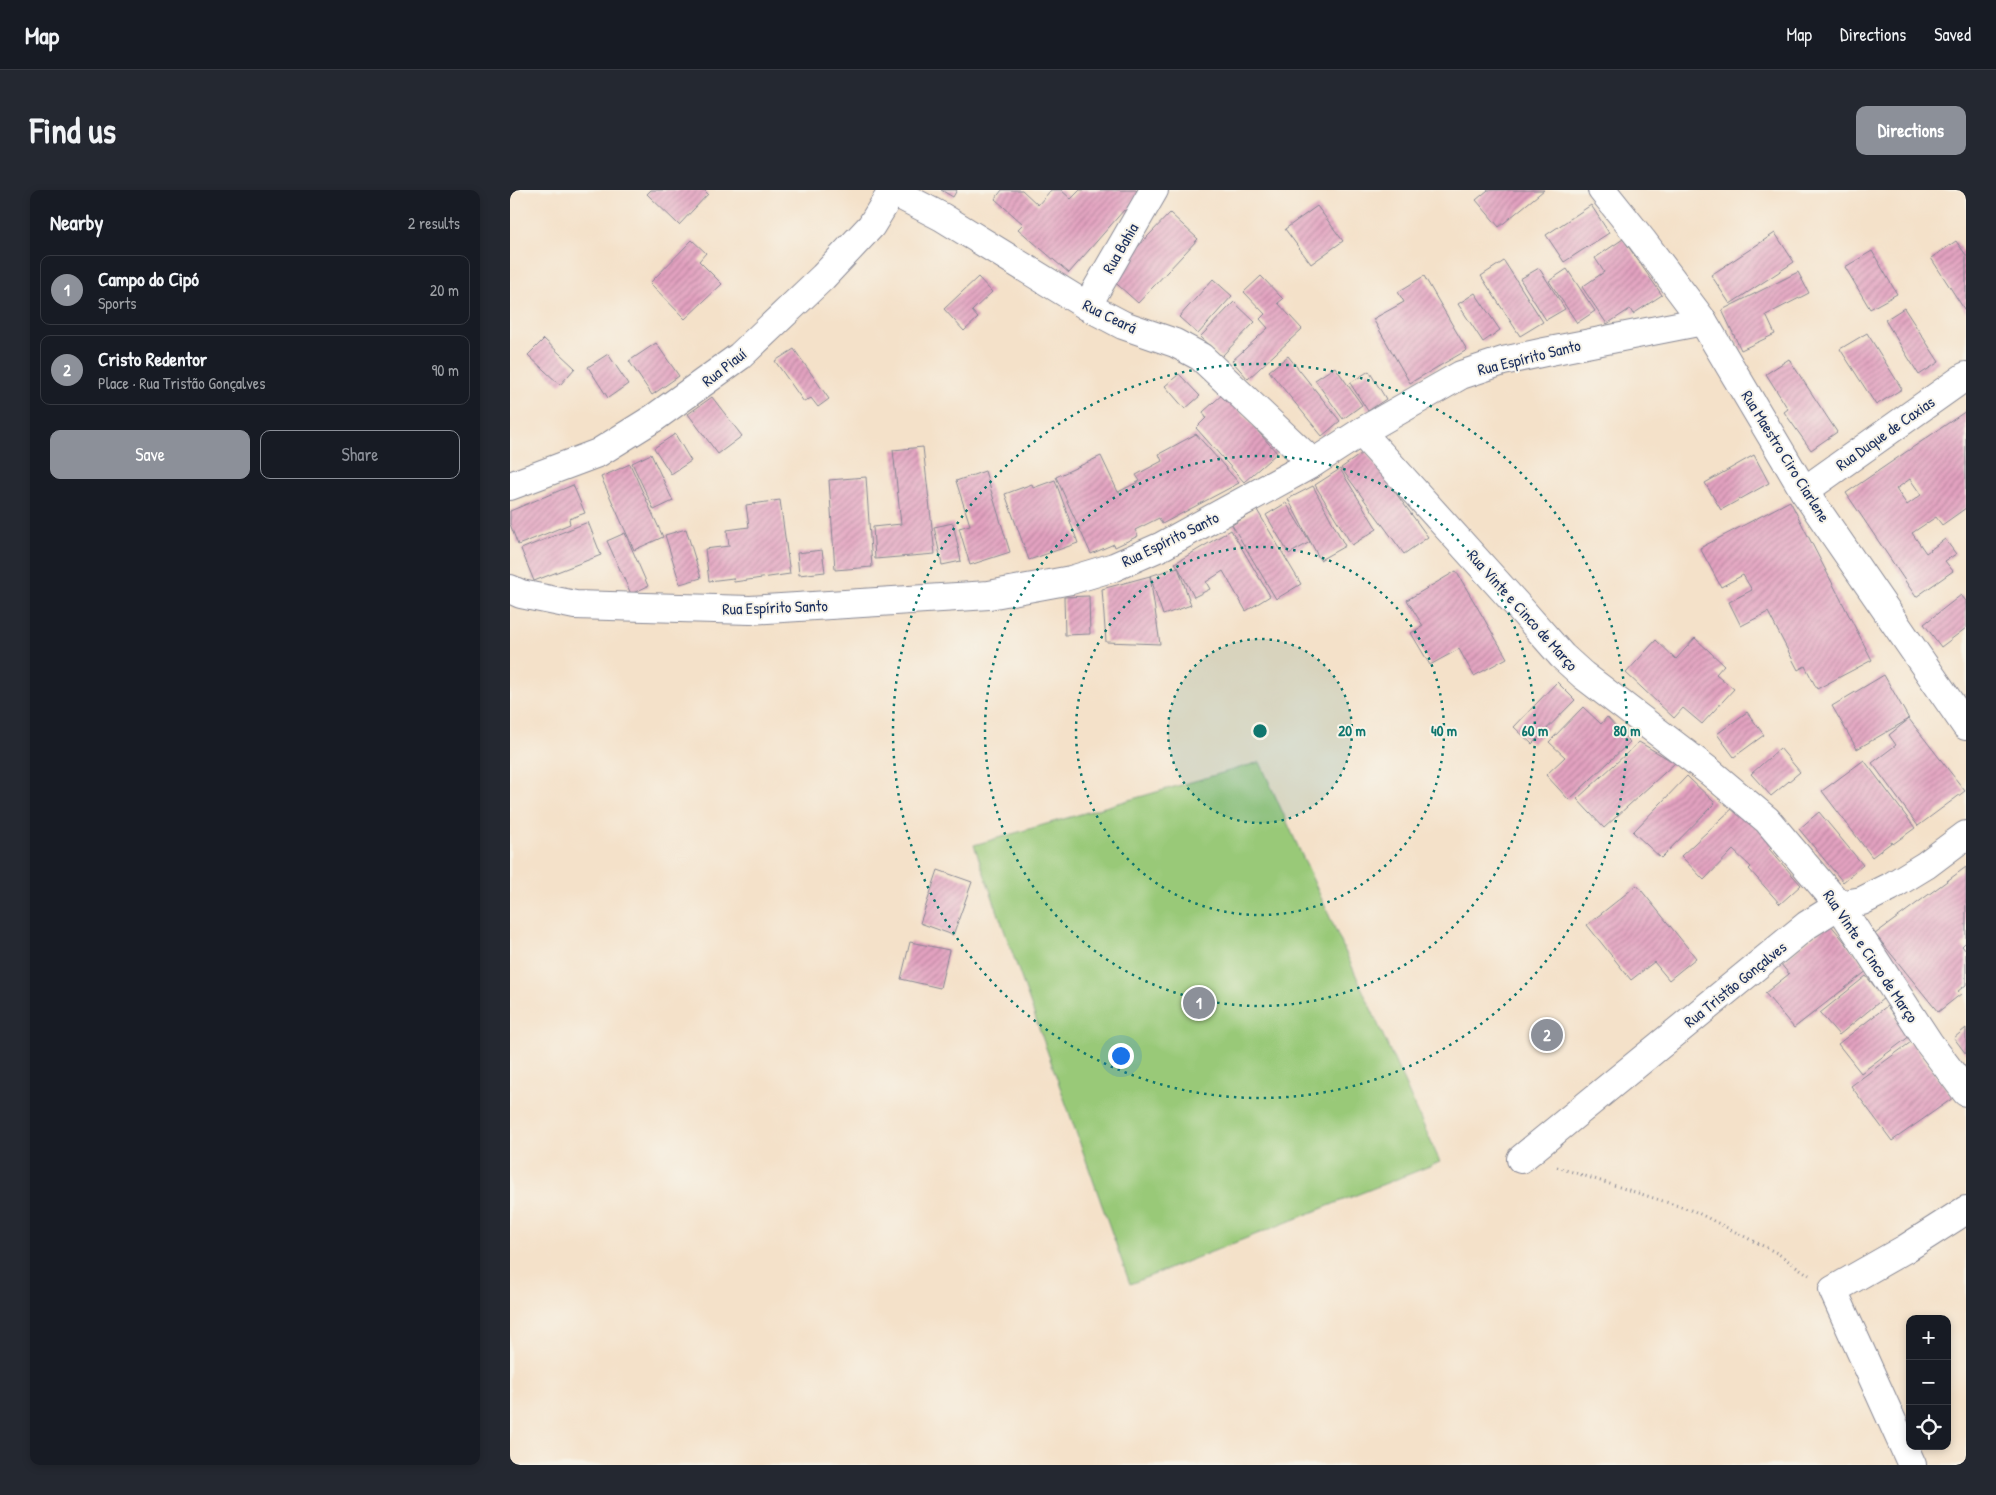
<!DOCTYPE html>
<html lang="en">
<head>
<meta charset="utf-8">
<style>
  body { margin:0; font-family:"Patrick Hand",sans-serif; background:#242831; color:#f1f3f6 }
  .controls { position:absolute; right:15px; bottom:15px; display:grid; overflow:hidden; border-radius:10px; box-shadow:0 2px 8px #0003 }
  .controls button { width:45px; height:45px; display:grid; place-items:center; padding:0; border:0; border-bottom:1px solid #363941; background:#171b24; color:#f1f3f6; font:25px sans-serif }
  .you { position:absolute; left:610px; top:865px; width:18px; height:18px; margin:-12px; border:4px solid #fff; border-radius:50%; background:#1a73e8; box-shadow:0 0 0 8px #1a73e833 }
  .badge { display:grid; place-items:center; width:32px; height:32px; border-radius:50%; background:#8c9099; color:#fff; font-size:16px; font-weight:700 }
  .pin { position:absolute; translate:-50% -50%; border:2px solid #fff; box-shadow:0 1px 5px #0006 }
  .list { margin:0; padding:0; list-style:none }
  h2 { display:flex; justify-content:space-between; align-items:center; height:65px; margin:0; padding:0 20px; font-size:21px }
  h2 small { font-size:16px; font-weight:400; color:#9ea1a6 }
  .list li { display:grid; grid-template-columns:32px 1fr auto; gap:15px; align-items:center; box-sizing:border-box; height:70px; margin:0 10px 10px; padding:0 10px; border:1px solid #363941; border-radius:10px }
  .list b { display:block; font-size:19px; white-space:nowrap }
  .list p { margin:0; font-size:16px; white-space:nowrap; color:#9ea1a6 }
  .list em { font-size:16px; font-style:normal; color:#9ea1a6 }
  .actions { display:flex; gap:10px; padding:15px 20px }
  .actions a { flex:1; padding:11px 0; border:1px solid #8c9099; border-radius:10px; text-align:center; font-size:18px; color:#8c9099 }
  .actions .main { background:#8c9099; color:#fff }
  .icon { flex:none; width:28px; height:28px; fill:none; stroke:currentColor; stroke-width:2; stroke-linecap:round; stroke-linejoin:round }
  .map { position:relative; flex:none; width:1456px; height:1275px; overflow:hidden; border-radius:10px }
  header { display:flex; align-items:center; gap:30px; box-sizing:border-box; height:70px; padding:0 25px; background:#171b24; border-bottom:1px solid #363941 }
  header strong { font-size:24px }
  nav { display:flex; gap:28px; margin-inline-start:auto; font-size:18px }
  .intro { display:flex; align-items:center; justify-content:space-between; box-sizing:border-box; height:120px; padding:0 30px }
  h1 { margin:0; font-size:35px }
  .button { padding:12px 22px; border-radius:10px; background:#8c9099; color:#fff; font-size:18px; font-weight:700 }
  main { display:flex; gap:30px; padding:0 30px }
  aside { flex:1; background:#171b24; border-radius:10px; box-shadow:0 2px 8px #0003 }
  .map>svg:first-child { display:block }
  .pitch { fill:#99c978; stroke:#5a7c6b }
  .building { fill:url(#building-hatch); fill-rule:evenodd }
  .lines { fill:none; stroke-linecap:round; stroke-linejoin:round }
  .minor-casing { stroke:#888894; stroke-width:30 }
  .path { stroke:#888894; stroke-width:3; stroke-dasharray:1 4; stroke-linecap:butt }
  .minor { stroke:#fff; stroke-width:28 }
  .ring { fill:none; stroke:#0f766e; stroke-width:2.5; stroke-dasharray:2.5 5 }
  .labels { text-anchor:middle; stroke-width:4; stroke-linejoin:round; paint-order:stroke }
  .street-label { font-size:16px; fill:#1b2f5e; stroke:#f7f3e8 }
  .centre { fill:#0f766e; stroke:#f7f3e8; stroke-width:2.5 }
  .ring-label { font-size:15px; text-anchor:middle; font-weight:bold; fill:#0f766e; stroke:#f7f3e8; stroke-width:4; stroke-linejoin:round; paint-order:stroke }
</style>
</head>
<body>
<header>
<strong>Map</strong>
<nav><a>Map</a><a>Directions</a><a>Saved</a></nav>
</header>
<div class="intro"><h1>Find us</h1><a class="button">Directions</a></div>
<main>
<aside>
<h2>Nearby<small>2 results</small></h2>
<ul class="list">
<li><span class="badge">1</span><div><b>Campo do Cipó</b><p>Sports</p></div><em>20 m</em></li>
<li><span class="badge">2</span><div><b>Cristo Redentor</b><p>Place · Rua Tristão Gonçalves</p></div><em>90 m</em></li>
</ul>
<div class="actions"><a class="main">Save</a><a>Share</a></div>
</aside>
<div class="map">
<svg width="1456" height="1275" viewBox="0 0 1456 1275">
  <defs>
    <pattern id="building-hatch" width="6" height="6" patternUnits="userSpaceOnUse" patternTransform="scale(1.25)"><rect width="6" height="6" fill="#e3a2c0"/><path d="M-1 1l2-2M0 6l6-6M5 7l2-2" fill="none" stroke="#b7849f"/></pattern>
  </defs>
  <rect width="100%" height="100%" fill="#f7f3e8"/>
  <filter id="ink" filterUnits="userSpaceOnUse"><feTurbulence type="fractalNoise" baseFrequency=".02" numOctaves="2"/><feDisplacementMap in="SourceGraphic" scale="10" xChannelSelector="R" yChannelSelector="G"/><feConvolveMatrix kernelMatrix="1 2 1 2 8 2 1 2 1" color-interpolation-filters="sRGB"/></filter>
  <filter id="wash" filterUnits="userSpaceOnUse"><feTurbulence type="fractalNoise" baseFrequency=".0096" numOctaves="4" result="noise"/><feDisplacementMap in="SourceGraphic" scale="20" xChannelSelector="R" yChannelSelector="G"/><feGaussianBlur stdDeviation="1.12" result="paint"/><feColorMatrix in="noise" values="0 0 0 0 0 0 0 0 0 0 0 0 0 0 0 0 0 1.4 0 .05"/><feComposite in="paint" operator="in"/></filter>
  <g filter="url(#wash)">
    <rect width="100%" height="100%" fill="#f4e1c9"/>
    <path class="pitch" d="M750 572 930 972 620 1094 464 655Z"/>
    <g id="blocks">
      <g class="building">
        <path d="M141 0H194L198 4 169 35 137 4Z"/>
        <path d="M431 0H447L443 7Z"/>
        <path d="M492 0H512L528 15 541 0H551L561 9 570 0H626L634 8 618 25 614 20 559 83 508 39 513 34 485 9Z"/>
        <path d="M978 0H1034L989 37 966 10Z"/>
        <path d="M1081 15 1099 43 1054 72 1036 45Z"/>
        <path d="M807 16 833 51 801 74 775 39Z"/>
        <path d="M660 23 688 49 628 113 599 87Z"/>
        <path d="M1265 43 1284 72 1220 114 1201 85Z"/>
        <path d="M1113 49 1152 105 1123 124 1120 119 1097 134 1072 97 1094 82 1085 68Z"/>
        <path d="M182 50 196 63 189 71 212 94 175 129 140 93Z"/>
        <path d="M1446 51 1456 65V122L1421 68Z"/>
        <path d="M1362 61 1387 104 1360 119 1335 77Z"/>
        <path d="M994 71 1033 132 1010 146 971 86Z"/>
        <path d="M1029 78 1055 119 1036 130 1010 89Z"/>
        <path d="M1057 79 1085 121 1067 133 1039 91Z"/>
        <path d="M1288 82 1299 103 1256 125 1265 144 1231 160 1212 120Z"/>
        <path d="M751 86 773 109 768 113 792 139 738 189 722 171 758 138 750 129 755 124 734 102Z"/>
        <path d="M914 86 957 160 900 193 863 129 894 112 888 102Z"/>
        <path d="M468 87 482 102 462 121 468 128 454 141 434 119Z"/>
        <path d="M703 89 722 106 688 144 669 127Z"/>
        <path d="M965 103 990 140 973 152 948 114Z"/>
        <path d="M724 112 745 132 711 167 690 147Z"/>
        <path d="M1394 118 1429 172 1409 185 1375 130Z"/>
        <path d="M1357 143 1392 199 1366 215 1330 159Z"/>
        <path d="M34 149 65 178 50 195 18 165Z"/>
        <path d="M146 153 169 186 142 205 119 171Z"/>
        <path d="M284 159 319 209 308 217 301 208 294 212 265 171Z"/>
        <path d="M98 164 118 194 98 208 78 177Z"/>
        <path d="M778 166 830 231 812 246 759 181Z"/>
        <path d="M1279 169 1327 242 1301 260 1274 222 1278 219 1256 184Z"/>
        <path d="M825 177 852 215 833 229 805 190Z"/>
        <path d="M859 181 876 209 858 221 840 193Z"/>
        <path d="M669 184 690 206 675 219 655 196Z"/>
        <path d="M714 203 767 263 734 292 686 238 696 228 693 222Z"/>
        <path d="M202 207 232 246 208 264 178 224Z"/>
        <path d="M1456 221V318L1432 335 1426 327 1402 343 1416 363 1435 349 1446 364 1435 371 1443 381 1406 407 1336 303ZM1400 289 1411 305 1397 315 1386 299Z"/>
        <path d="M165 244 181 271 161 284 144 258Z"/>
        <path d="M686 244 729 293 652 334 649 328 625 340 628 346 605 357 604 354 581 364 546 287 591 266 608 302 630 291 626 285 652 271 649 264Z"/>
        <path d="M413 257 425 364 365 369 363 337 391 334 383 260Z"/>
        <path d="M855 261 918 347 894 364 831 278Z"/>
        <path d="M141 264 163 311 144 320 122 273Z"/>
        <path d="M1244 265 1259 293 1211 320 1195 293Z"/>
        <path d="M120 274 153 347 124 360 91 287Z"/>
        <path d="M830 279 867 339 842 355 805 295Z"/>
        <path d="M475 281 500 362 460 375 449 338 460 335 446 291Z"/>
        <path d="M356 287 362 377 325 380 319 290Z"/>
        <path d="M545 290 568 353 519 370 495 304 522 294 523 298Z"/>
        <path d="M63 295 75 323 59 329 60 334 8 355 0 334V321Z"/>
        <path d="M803 296 835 356 810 370 778 309Z"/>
        <path d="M270 310 280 384 224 392 223 388 199 391 195 359 219 356 217 340 239 337 236 315Z"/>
        <path d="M1280 311 1362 470 1307 499 1295 476 1288 480 1258 422 1231 436 1219 412 1242 400 1233 385 1211 397 1190 358Z"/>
        <path d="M776 313 800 352 779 364 756 325Z"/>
        <path d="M747 320 791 394 766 409 722 335Z"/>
        <path d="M78 332 91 365 24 391 11 359Z"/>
        <path d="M443 333 451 371 432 375 424 337Z"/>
        <path d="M176 339 191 388 170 394 155 345Z"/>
        <path d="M721 340 760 406 736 421 713 381 696 392 700 399 684 407 668 377 681 415 653 425 640 386 668 377 665 373Z"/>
        <path d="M115 343 138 396 121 404 97 351Z"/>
        <path d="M312 360 315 382 289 385 287 363Z"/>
        <path d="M946 381 997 468 964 486 949 459 920 475 901 443 913 436 897 410Z"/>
        <path d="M640 386 650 454 596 452 592 399Z"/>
        <path d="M1451 405 1456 411V438L1431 457 1414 434Z"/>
        <path d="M579 406 580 444 555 445 554 407Z"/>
        <path d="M1185 448 1214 475 1206 484 1224 499 1192 534 1173 518 1164 528 1116 483 1146 450 1166 469Z"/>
        <path d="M1374 485 1399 529 1455 601 1408 636 1362 573 1386 555 1379 545 1399 529 1347 559 1322 516Z"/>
        <path d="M1047 492 1065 510 1022 554 1004 537Z"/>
        <path d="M1073 517 1091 534 1097 527 1120 552 1059 610 1036 585 1055 567 1039 552Z"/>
        <path d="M1237 522 1254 545 1224 567 1207 544Z"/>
        <path d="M1129 552 1165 573 1094 638 1067 609Z"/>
        <path d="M1270 558 1290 582 1261 606 1241 584Z"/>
        <path d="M1354 570 1405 638 1383 654 1382 652 1362 667 1312 601Z"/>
        <path d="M1177 586 1205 613 1151 668 1123 642Z"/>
        <path d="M1224 617 1264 653 1259 659 1291 695 1270 714 1239 679 1241 677 1223 660 1194 690 1171 666Z"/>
        <path d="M1309 622 1353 675 1333 692 1289 639Z"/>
        <path d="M1456 677V752L1452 756 1456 761V795L1448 801 1451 804 1428 822 1365 744Z"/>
        <path d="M428 680 462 692 443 745 410 733Z"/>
        <path d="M1127 695 1186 768 1159 790 1144 772 1121 790 1077 735Z"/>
        <path d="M1320 734 1358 780 1284 838 1255 803 1279 784 1270 773Z"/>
        <path d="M400 752 439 760 430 798 391 789Z"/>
        <path d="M1356 786 1374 808 1329 845 1310 823Z"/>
        <path d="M1377 816 1400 846 1351 883 1328 854Z"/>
        <path d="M1456 838V864L1444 848Z"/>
        <path d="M1401 852 1443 908 1382 951 1341 896Z"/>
      </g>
    </g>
  </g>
  <g filter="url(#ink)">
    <use href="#blocks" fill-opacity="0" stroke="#888894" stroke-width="1"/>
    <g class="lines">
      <defs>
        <g id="minor">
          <path d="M380 0 432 27 577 116 613 135 665 153 691 167 803 273"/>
          <path d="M1092 0 1132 50 1193 131 1294 301 1456 536"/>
          <path d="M577 116 644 0"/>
          <path d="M851 242 1008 416 1052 466 1073 485 1200 582 1257 630 1329 715 1419 853 1456 902"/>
          <path d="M0 296 88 263 144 228 230 166 313 87 361 36 383 0"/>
          <path d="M1294 301 1456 186"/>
          <path d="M0 399 11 404 65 415 240 420 479 405 561 390 604 377 652 356 803 273 851 242 951 185 993 171 1035 162 1193 131"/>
          <path d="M1011 969 1297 735 1329 715 1352 711 1380 697 1416 675 1456 645"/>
          <path d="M1402 1275 1323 1100 1395 1059 1456 1020"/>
        </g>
      </defs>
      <use href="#minor" class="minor-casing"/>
      <path class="path" d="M1047 977 1184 1021 1267 1063 1299 1085"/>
      <use href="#minor" class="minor"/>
    </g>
  </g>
  <circle cx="750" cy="541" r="92" fill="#0f766e" fill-opacity=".12"/>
  <g class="ring">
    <circle cx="750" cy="541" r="92"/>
    <circle cx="750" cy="541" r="184"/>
    <circle cx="750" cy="541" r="275"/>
    <circle cx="750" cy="541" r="367"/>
  </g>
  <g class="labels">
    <g class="street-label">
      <text transform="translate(610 58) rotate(-60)" y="6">Rua Bahia</text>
      <text transform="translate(600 126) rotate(26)" y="6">Rua Ceará</text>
      <text transform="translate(1019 167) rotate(-14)" y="6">Rua Espírito Santo</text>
      <text transform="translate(214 177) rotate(-38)" y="6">Rua Piauí</text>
      <text transform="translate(1375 243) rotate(-35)" y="6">Rua Duque de Caxias</text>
      <text transform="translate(1276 266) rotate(58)" y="6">Rua Maestro Ciro Ciarlene</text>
      <text transform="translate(660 349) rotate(-26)" y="6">Rua Espírito Santo</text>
      <text transform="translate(265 417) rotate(-2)" y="6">Rua Espírito Santo</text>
      <text transform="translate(1013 420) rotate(48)" y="6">Rua Vinte e Cinco de Março</text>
      <text transform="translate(1361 766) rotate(56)" y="6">Rua Vinte e Cinco de Março</text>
      <text transform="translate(1225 794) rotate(-39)" y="6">Rua Tristão Gonçalves</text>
    </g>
  </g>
  <circle cx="750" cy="541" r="8" class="centre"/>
  <g class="ring-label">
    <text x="842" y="546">20 m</text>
    <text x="934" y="546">40 m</text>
    <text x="1025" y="546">60 m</text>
    <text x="1117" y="546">80 m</text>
  </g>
</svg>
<div class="controls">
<button>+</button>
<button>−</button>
<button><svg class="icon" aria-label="locate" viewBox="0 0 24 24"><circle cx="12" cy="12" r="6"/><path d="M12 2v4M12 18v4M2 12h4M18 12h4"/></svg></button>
</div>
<div class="you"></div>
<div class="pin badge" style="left:689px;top:813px">1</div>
<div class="pin badge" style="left:1037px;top:845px">2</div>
</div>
</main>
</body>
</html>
